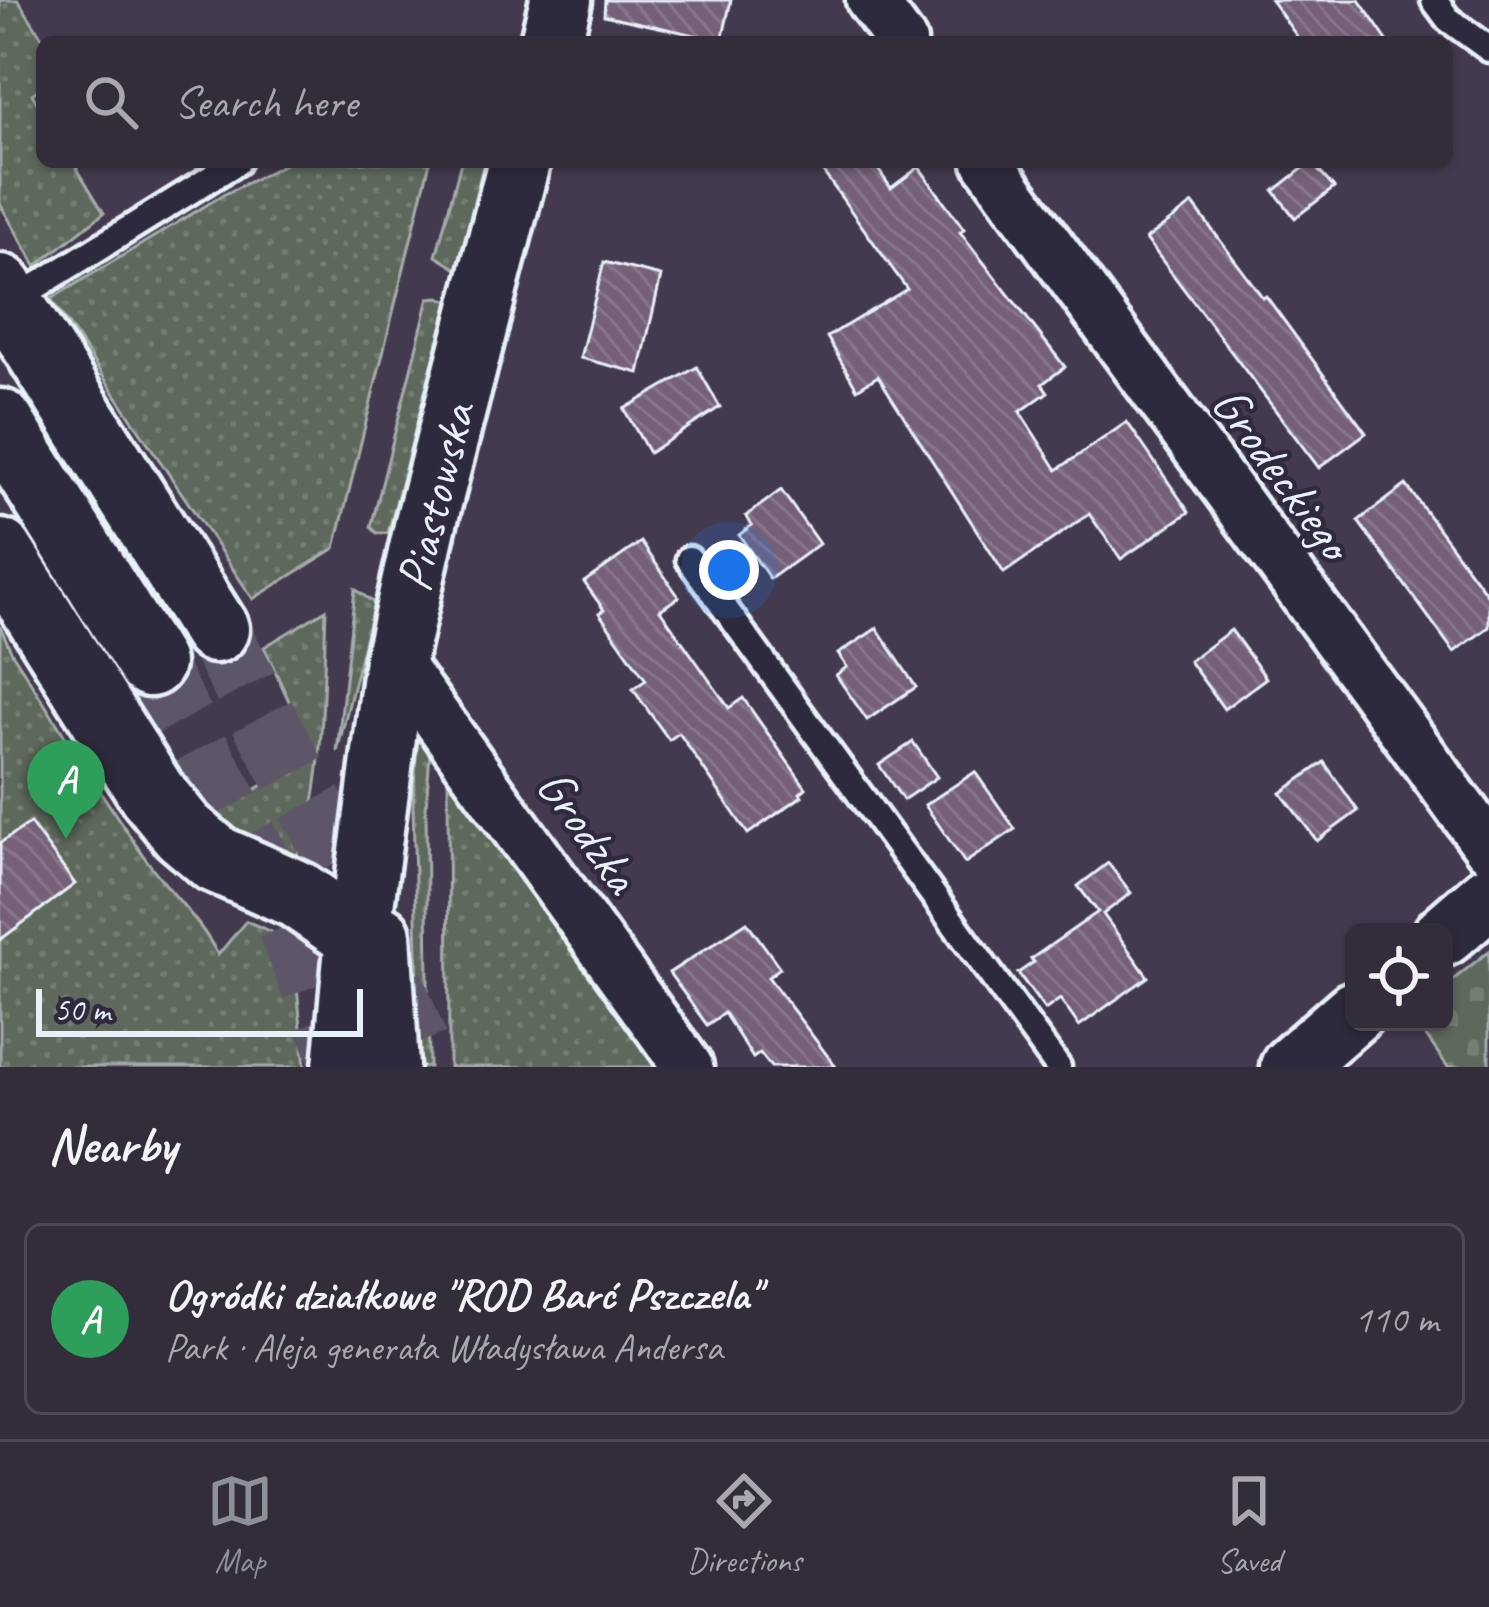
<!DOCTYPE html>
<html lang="en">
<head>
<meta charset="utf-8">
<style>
  body { margin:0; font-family:Caveat,sans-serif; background:#3b3442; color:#f1f3f6 }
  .controls { position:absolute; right:36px; bottom:36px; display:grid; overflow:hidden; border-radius:18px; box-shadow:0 3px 9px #0004 }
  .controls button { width:108px; height:108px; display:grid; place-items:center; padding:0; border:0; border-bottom:3px solid #4e4855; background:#332c3b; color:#f1f3f6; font:60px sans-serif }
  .scale { position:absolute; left:36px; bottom:30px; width:327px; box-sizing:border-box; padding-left:12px; border:6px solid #e8f1f8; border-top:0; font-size:33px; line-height:42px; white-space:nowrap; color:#e8f1f8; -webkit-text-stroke:9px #2f2a3d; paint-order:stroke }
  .you { position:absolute; left:729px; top:570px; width:42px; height:42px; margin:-30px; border:9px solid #fff; border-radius:50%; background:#1a73e8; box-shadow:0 0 0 18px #1a73e833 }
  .badge { display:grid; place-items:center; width:78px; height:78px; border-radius:50%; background:#8c9099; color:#fff; font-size:39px; font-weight:700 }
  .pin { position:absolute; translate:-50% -99px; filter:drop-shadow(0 3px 6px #0008) }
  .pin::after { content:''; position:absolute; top:63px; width:42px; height:36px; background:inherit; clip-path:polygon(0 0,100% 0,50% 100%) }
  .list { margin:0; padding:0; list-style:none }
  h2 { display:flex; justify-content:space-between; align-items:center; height:156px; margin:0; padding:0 48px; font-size:51px }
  h2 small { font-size:39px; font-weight:400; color:#a9a7af }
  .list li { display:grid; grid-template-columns:78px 1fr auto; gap:36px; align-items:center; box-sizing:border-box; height:192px; margin:0 24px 24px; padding:0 24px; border:3px solid #4e4855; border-radius:18px }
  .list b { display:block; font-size:45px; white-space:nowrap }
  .list p { margin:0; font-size:39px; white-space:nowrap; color:#a9a7af }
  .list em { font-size:39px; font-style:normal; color:#a9a7af }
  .icon { flex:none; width:66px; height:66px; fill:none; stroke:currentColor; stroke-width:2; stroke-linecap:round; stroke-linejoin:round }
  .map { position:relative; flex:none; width:1489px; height:1067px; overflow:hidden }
  .search { position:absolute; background:#332c3b; box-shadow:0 3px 9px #0004; left:36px; right:36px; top:36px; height:132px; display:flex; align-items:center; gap:30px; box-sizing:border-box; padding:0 42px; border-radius:18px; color:#a9a7af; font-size:45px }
  .sheet { height:372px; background:#332c3b }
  nav { display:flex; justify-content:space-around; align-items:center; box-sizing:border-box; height:168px; border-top:3px solid #4e4855; background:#332c3b; font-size:33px; color:#a9a7af }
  nav a { display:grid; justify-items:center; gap:6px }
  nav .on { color:#8c9099 }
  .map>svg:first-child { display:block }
  .grass { fill:url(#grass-dots); stroke:#a4acaa; stroke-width:3 }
  .cemetery { fill:url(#cemetery-stones); stroke:#a4acaa; stroke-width:3 }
  .building { fill:url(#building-back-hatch); stroke:#e8f1f8; stroke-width:3 }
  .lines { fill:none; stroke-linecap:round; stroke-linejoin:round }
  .secondary-tunnel { stroke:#5d5568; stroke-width:66; stroke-dasharray:66 33; stroke-linecap:butt }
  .service-casing { stroke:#e8f1f8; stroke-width:33 }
  .minor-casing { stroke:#e8f1f8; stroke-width:57 }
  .tertiary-casing { stroke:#e8f1f8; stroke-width:69 }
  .secondary-casing { stroke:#e8f1f8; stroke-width:75 }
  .service { stroke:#2f2a3d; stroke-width:24 }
  .minor { stroke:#2f2a3d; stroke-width:48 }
  .tertiary { stroke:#2f2a3d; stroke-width:60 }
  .secondary { stroke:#2f2a3d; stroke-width:66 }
  .labels { text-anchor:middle; stroke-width:9; stroke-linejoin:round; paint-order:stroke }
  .street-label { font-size:51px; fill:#e8f1f8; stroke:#2f2a3d }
</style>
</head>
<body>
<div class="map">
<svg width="1489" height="1067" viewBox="0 0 1489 1067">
  <defs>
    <pattern id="grass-dots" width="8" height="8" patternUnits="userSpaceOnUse" patternTransform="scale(3)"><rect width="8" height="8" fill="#5f685b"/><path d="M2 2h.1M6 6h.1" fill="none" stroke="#767e73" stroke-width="1.8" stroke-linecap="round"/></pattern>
    <pattern id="cemetery-stones" width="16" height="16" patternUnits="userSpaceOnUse" patternTransform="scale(3)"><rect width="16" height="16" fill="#5f685b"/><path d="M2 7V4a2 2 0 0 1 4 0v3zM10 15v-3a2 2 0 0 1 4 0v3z" fill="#767e73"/></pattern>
    <pattern id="building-back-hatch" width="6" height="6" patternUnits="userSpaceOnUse" patternTransform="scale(3)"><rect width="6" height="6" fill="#746078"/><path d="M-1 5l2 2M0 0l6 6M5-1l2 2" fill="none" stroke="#88778c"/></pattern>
  </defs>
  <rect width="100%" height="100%" fill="#443a4f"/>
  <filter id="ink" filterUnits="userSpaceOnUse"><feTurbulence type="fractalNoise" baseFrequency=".00833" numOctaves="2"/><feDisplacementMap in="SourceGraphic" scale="24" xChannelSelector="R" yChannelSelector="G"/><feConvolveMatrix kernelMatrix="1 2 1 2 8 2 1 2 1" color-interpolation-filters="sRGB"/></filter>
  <g filter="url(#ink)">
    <g class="grass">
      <path d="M0 0H18L45 42 42 87 32 94 42 111V162H73L104 213 36 266 0 204Z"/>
      <path d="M289 162H430L335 548 253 599 51 299 223 195Z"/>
      <path d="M461 162H484L457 269 436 256Z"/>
      <path d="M439 297 449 301 388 533H377L371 527 429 298Z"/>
      <path d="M355 589 374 603 337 752Z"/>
      <path d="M326 610C323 668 326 829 288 868L199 822 298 765 308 742 264 647Z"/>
      <path d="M0 626 12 653C56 721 98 791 145 858 169 892 199 918 218 955L246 921 270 931 285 943 294 957 305 1067H0Z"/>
      <path d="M431 737 426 809 429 1067H420L413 806 417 740Z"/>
      <path d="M448 757 663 1067H449Z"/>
    </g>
    <path class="cemetery" d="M1489 951V1067H1448L1416 1022H1444V987Z"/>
    <g class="building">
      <path d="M605 0H731L722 41 604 15Z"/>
      <path d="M1271 0H1359L1388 42H1301Z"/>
      <path d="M816 162H873L891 188 919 167 964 229 960 232 1065 367 1042 384 1048 392 1020 412 1057 470 1127 422 1189 512 1121 559 1089 514 1004 573 878 376 857 389 827 337 907 289Z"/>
      <path d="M1311 162 1334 188 1295 218 1274 191Z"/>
      <path d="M1193 204 1263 298 1266 296 1366 433 1319 468 1146 239Z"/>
      <path d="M604 262 661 276 639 373 580 358Z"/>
      <path d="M697 367 720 407 649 453 624 409Z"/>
      <path d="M1406 485 1489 597V627L1454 652 1358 521Z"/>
      <path d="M781 490 819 544 770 579 739 535 752 525 746 516Z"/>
      <path d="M641 542 679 597 660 610 729 708 743 698 806 788 800 793 802 796 748 834 679 733 669 740 633 689 646 680 599 613 604 610 584 582Z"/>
      <path d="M877 628 916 687 867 720 836 675 847 667 838 654Z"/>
      <path d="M1231 630 1266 678 1224 709 1189 661Z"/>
      <path d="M913 742 937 777 903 800 879 765Z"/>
      <path d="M1324 762 1358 811 1317 841 1281 793Z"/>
      <path d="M975 772 1015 829 965 863 925 805Z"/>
      <path d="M30 823 75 884 0 940V843Z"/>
      <path d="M1108 863 1131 893 1103 914 1148 977 1079 1026 1060 999 1045 1010 1018 973 1034 962 1031 959 1098 912 1078 886Z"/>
      <path d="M747 922 780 968 768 977 836 1067H771L760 1053 753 1058 724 1013 707 1025 669 973Z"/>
    </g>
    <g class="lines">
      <g class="secondary-tunnel">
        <path d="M215 629 348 874 424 1067"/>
        <path d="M150 663 284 911 346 1067"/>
      </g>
      <defs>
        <g id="service">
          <path d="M1434 0 1448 19 1489 49"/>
          <path d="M11 302 237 162"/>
          <path d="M689 559 1058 1067"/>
        </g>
        <g id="minor">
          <path d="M871 0 902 42"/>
          <path d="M988 162 1489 847"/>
          <path d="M395 660 688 1067"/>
        </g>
        <g id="tertiary">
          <path d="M551 42 561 0"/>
          <path d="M380 935 388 1067"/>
          <path d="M1444 935 1489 896"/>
          <path d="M359 937 395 660 427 518 519 162"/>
          <path d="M1291 1067 1354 1012"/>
        </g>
        <g id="secondary">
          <path d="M0 288 215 629"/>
          <path d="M0 423 150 663"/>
          <path d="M0 553 152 793 183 831 216 859 298 895 359 937 347 1067"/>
        </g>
      </defs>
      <use href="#service" class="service-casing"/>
      <use href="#minor" class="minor-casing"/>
      <use href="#tertiary" class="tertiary-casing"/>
      <use href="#secondary" class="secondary-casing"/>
      <use href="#service" class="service"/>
      <use href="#minor" class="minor"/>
      <use href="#tertiary" class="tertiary"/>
      <use href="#secondary" class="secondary"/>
    </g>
  </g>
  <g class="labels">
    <g class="street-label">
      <text transform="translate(1283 472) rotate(54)" y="18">Grodeckiego</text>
      <text transform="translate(434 497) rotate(-76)" y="18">Piastowska</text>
      <text transform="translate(589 830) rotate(55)" y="18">Grodzka</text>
    </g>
  </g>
</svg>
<div class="controls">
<button><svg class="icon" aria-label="locate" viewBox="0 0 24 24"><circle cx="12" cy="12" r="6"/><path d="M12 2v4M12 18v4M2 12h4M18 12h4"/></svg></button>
</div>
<div class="scale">50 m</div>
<div class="you"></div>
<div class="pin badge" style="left:66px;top:839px;background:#2e9e5b">A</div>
<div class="search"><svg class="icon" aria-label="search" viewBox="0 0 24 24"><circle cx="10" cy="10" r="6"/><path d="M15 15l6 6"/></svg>Search here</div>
</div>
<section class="sheet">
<h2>Nearby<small></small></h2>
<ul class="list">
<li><span class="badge" style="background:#2e9e5b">A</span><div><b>Ogródki działkowe &quot;ROD Barć Pszczela&quot;</b><p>Park · Aleja generała Władysława Andersa</p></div><em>110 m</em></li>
</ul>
</section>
<nav>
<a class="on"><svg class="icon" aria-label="map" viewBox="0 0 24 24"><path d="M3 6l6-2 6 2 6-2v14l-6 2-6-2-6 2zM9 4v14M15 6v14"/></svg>Map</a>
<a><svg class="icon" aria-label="directions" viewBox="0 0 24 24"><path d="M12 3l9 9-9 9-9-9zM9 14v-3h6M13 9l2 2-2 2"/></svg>Directions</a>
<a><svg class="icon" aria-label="saved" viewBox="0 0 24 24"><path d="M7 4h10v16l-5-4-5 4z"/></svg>Saved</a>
</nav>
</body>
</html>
